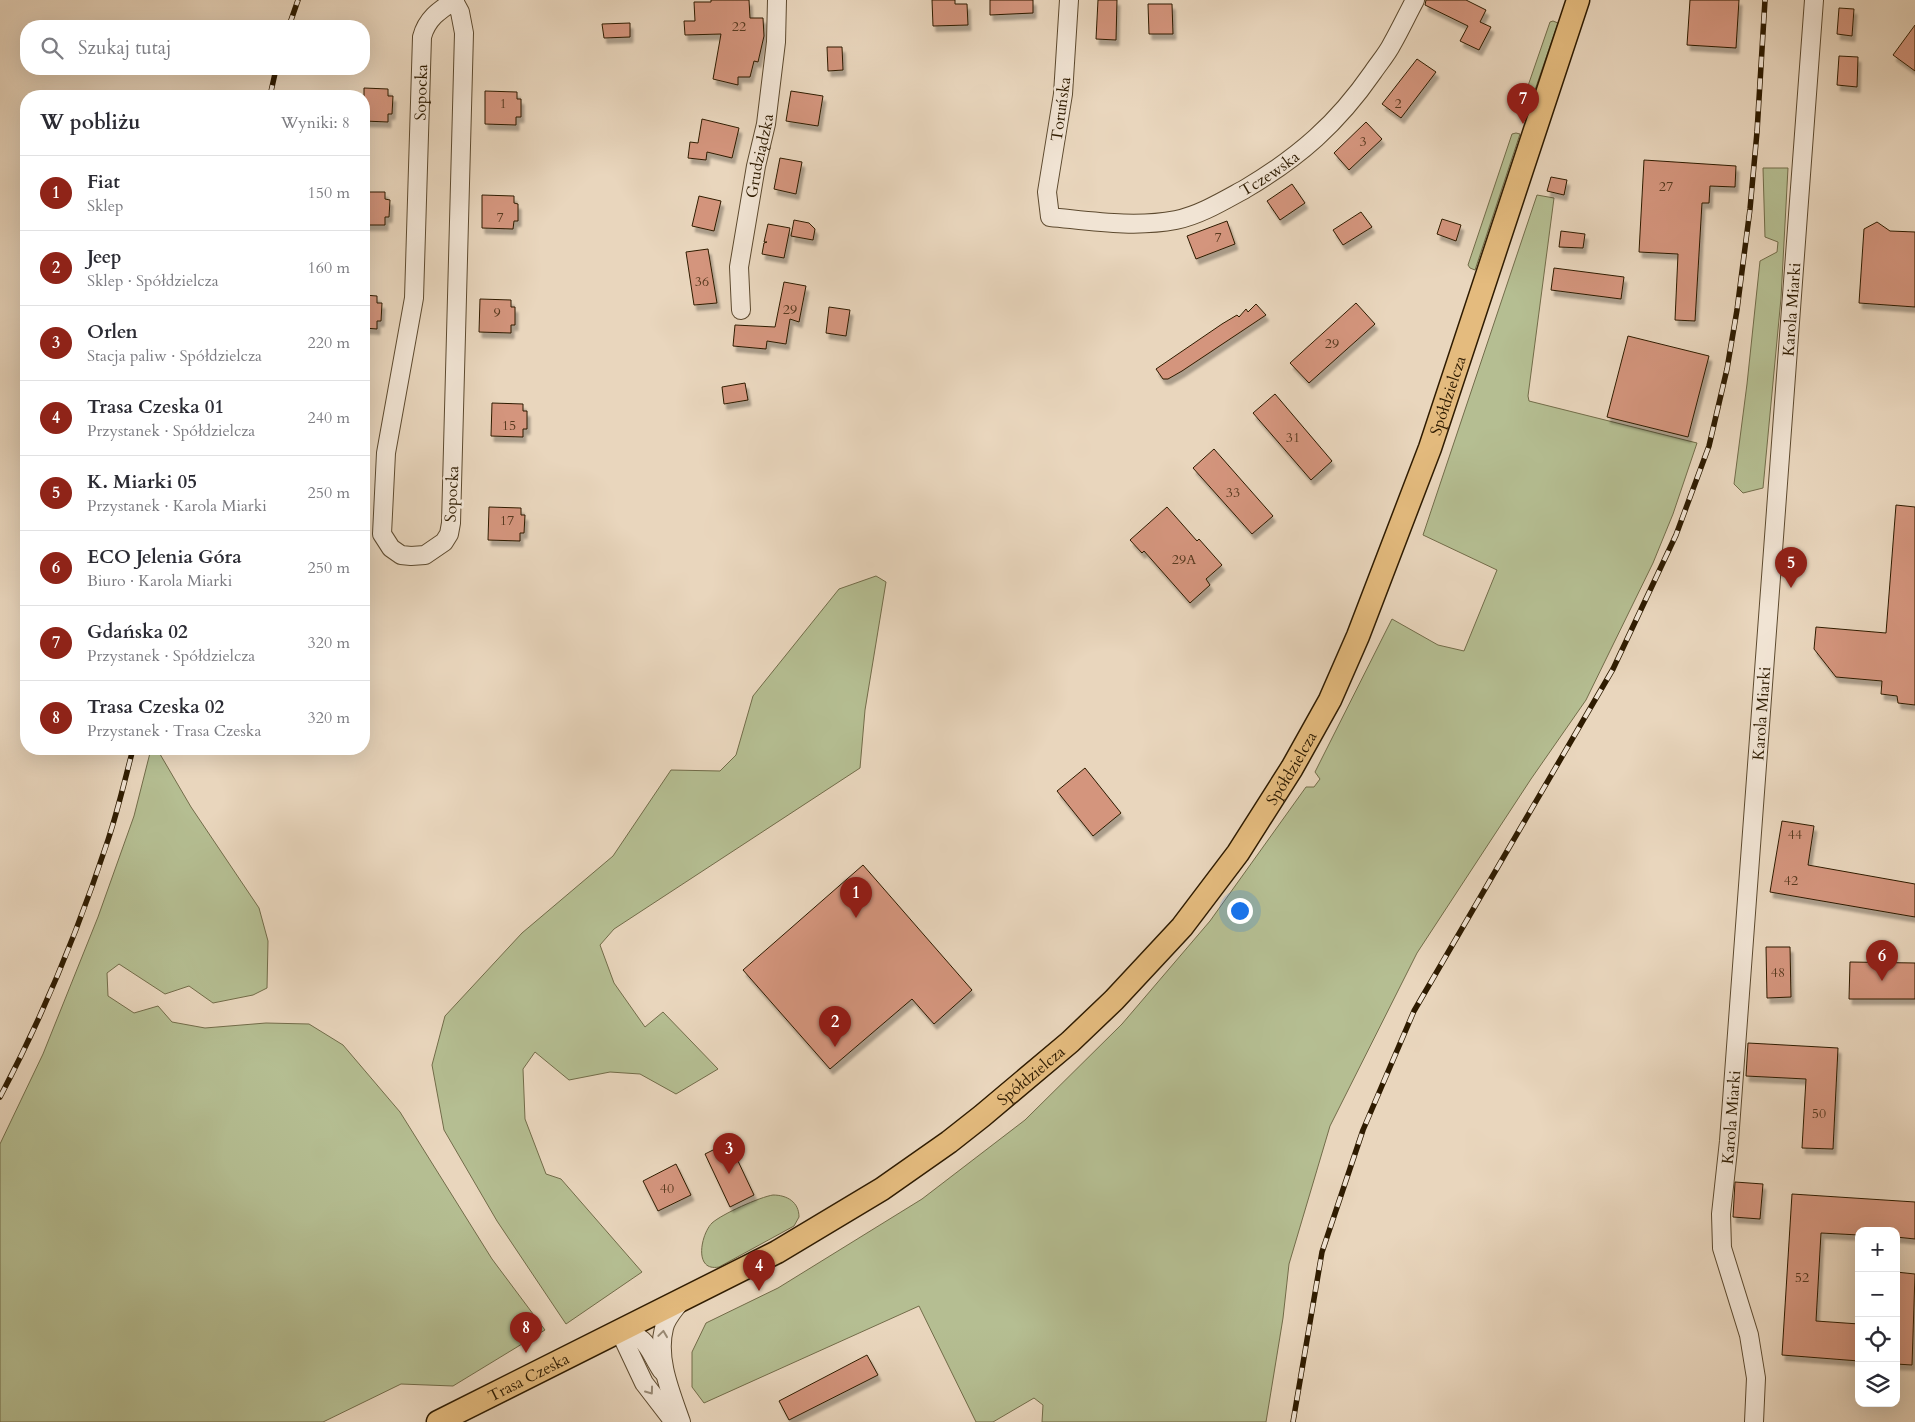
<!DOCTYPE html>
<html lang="pl">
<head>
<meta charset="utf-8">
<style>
  body { margin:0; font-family:Cardo,serif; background:#f7f7f7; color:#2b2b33 }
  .controls { position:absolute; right:15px; bottom:15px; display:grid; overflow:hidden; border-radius:10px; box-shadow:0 5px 20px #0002 }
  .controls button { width:45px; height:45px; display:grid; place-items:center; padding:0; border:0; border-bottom:1px solid #e1e1e2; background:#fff; color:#2b2b33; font:25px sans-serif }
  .you { position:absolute; left:1239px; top:910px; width:18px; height:18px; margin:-12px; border:4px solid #fff; border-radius:50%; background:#1a73e8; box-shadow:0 0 0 8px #1a73e833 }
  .badge { display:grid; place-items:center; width:32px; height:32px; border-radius:50%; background:#8f2418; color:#fff; font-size:16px; font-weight:700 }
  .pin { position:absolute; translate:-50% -41px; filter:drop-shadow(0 1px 2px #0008) }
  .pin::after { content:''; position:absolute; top:26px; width:18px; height:15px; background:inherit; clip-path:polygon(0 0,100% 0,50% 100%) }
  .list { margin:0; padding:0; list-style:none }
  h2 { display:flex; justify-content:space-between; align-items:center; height:65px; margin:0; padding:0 20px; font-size:21px }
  h2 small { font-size:16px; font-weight:400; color:#7c7c81 }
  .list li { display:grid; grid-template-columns:32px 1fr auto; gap:15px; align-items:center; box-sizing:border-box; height:75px; padding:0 20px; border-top:1px solid #e1e1e2 }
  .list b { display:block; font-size:19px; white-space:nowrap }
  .list p { margin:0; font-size:16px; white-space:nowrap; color:#7c7c81 }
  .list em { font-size:16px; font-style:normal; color:#7c7c81 }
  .icon { flex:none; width:28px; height:28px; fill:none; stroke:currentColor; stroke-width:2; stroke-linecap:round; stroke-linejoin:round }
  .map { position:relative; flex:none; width:1915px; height:1422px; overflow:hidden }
  .search { position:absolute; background:#fff; box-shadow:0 5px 20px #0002; left:20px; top:20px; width:350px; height:55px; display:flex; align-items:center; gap:12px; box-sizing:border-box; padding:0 18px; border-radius:20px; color:#7c7c81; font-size:19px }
  .panel { position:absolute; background:#fff; box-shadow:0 5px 20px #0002; left:20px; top:90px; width:350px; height:665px; border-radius:20px }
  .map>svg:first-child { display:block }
  .green { fill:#b5be92; stroke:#726c49 }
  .building { fill:#d4957d; stroke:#2e1b00; filter:url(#shadow) }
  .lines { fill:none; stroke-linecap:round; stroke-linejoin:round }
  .minor-casing { stroke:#5d4a2f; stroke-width:20 }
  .major-casing { stroke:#2e1b00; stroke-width:25 }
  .minor { stroke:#f1e4d4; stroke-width:18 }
  .major { stroke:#e4bb7e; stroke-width:22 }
  .rail-casing { stroke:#2e1b00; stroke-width:5.5 }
  .rail { stroke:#f1e4d4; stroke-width:4; stroke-dasharray:11; stroke-linecap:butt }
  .oneway { stroke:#998a75 }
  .labels { text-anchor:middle; stroke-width:5; stroke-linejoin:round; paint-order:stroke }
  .number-label { font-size:14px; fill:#583a1f }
  .street-label { font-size:16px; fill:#2e1b00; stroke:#f1e4d4 }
</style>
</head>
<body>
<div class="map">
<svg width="1915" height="1422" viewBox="0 0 1915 1422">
  <defs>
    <filter id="shadow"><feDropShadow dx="3" dy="5.5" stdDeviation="1" flood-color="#0004"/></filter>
  </defs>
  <rect width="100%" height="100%" fill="#e9d6bd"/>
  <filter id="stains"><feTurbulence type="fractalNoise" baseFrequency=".004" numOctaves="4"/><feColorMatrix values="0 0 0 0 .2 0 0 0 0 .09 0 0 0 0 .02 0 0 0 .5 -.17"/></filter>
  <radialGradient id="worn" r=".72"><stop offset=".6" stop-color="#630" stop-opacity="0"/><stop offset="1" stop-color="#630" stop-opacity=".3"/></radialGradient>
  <g class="green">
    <path d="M1553 21 1558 23 1527 113 1520 109 1550 22Z"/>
    <path d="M1516 133 1520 134 1475 270 1470 268 1468 265 1512 134Z"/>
    <path d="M1763 168H1788L1781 298 1763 488 1743 493 1734 484 1747 384 1760 261 1777 252 1778 242 1765 237Z"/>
    <path d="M1537 195 1554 198 1528 396 1529 401 1697 443 1673 514 1653 563 1586 700 1531 779 1417 953 1330 1126 1289 1264 1283 1318 1266 1422H1042L1043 1405 1034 1398 993 1422H976L919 1306 704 1403 692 1387V1352L706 1323 778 1288 922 1199 1025 1120 1122 1024 1210 921 1306 787H1314L1320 779 1315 772 1392 619 1438 645 1464 651 1497 570 1423 535Z"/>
    <path d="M876 576 886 582 865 710 860 768 614 929 600 945 614 983 645 1027 663 1012 718 1069 676 1094 640 1074 610 1072 569 1080 535 1052 523 1069 525 1119 546 1174 561 1179 642 1272 566 1324 497 1221 444 1130 432 1065 445 1016 522 933 613 856 671 770 720 771 736 755 753 696 839 589Z"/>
    <path d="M151 749H157L191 807 259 908 268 941 267 988 253 995 213 1003 189 986 165 994 119 964 107 973 108 996 134 1013 158 1006 172 1022 205 1028 266 1023 309 1024 343 1045 400 1112 492 1259 545 1330 453 1386 401 1384 323 1422H0V1144L43 1054 98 917 134 816Z"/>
    <path d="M773 1195C787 1195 799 1202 799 1217L794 1226 719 1267C693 1272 701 1234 712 1223 722 1214 760 1197 773 1195Z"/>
  </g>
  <g class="building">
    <path d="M711 0H749L750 18H763L764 36 758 62 754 61 750 77H738V85L713 79 721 34 685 35 684 21H695L694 2H711Z"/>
    <path d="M932 0H955V4H967L968 25 933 26Z"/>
    <path d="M990 0H1033V13L990 15Z"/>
    <path d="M1098 0H1117L1116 40 1096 39Z"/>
    <path d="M1426 0H1466L1486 10 1480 22 1491 27 1479 50 1460 41 1468 26 1425 5Z"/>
    <path d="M1690 0H1739L1736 48 1687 45Z"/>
    <path d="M1148 4H1172L1173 34H1149Z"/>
    <path d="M1839 8 1854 9 1852 36 1837 34Z"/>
    <path d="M630 23V37L604 38 602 24Z"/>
    <path d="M1915 25V71L1893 55Z"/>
    <path d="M827 47H842L843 70 828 71Z"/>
    <path d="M1839 56 1858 57 1857 87 1837 85Z"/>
    <path d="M1417 59 1436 72 1401 118 1382 104Z"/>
    <path d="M364 88 388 89V96H393L392 114H388V122L364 121Z"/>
    <path d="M485 91 517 92V99H521V117H516V125L485 124Z"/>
    <path d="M791 91 823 96 818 126 786 121Z"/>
    <path d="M702 119 739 128 732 158 707 152 706 160 688 158 690 142 698 143Z"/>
    <path d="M1366 122 1382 139 1349 170 1334 153Z"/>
    <path d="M780 158 802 162 796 194 774 189Z"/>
    <path d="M1644 160 1736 166 1735 187 1710 186 1709 203H1702L1695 321 1675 320 1678 254 1639 252Z"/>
    <path d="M1551 177 1567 180 1564 195 1547 191Z"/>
    <path d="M1292 184 1305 203 1280 220 1267 201Z"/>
    <path d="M364 192H385V199L390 200 389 217H385V225H364Z"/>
    <path d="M482 195 514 196V203L518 204V221H514L513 229 482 228Z"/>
    <path d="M699 196 721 201 714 231 692 226Z"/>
    <path d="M1361 212 1372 227 1343 245 1333 230Z"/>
    <path d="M1442 219 1461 225 1456 241 1437 234Z"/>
    <path d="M794 220 809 223 815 229 813 240 791 236Z"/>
    <path d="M1227 221 1235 244 1196 259 1187 236Z"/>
    <path d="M1877 222 1890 231 1915 232V307L1859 303 1864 229Z"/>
    <path d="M768 224 790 228 784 258 762 254 764 243 767 242H764Z"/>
    <path d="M1561 231 1585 234 1583 248 1559 247Z"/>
    <path d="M708 249 717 303 694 305 686 252Z"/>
    <path d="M1554 268 1624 277 1621 299 1551 290Z"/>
    <path d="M784 282 806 286 799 322 790 319 786 344 767 341 766 349 733 346 735 325 775 327Z"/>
    <path d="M364 295 377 296V303H382L381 321H377V329L364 328Z"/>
    <path d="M480 299 511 300V307H515V325H511V333L479 332Z"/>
    <path d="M1356 303 1375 324 1309 383 1290 363Z"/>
    <path d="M1256 304 1266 315 1182 371 1168 379H1163L1156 369 1222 324 1237 315 1239 317 1246 309 1248 312Z"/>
    <path d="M829 307 850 310 846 336 826 333Z"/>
    <path d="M1628 336 1709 356 1688 437 1607 417Z"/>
    <path d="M745 383 748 400 724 404 722 387Z"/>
    <path d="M1275 394 1332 461 1311 480 1253 413Z"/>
    <path d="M492 403 523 404V411H527V429H523V437L491 436Z"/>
    <path d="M1214 449 1273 516 1252 534 1193 468Z"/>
    <path d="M1896 505 1915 507V705L1898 703 1897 696 1881 694 1882 681 1836 677 1814 649 1816 627 1886 633Z"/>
    <path d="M489 507 521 508V515H525L524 533H520V541L488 540Z"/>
    <path d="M1167 507 1197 541 1199 539 1222 565 1206 579 1210 585 1190 603 1144 551 1142 553 1130 540Z"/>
    <path d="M1085 768 1121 813 1093 836 1057 791Z"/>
    <path d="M1782 821 1814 826 1808 865 1915 884V917L1770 892Z"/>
    <path d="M863 865 972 990 934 1024 912 999 830 1069 743 970Z"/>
    <path d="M1766 947H1790L1791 997 1767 998Z"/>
    <path d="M1850 962 1915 963V999H1849Z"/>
    <path d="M1748 1043 1838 1048 1833 1149 1802 1148 1806 1079 1746 1076Z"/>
    <path d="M729 1142 754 1195 730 1207 705 1154Z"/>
    <path d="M676 1164 691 1195 658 1211 643 1181Z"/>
    <path d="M1735 1182 1763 1184 1760 1219 1733 1217Z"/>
    <path d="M1792 1194 1915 1202V1239L1896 1237V1231H1859V1235L1821 1233 1816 1321 1859 1324V1361L1782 1355Z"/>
    <path d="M1896 1272 1915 1274 1912 1365 1896 1364Z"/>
    <path d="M867 1355 878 1375 789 1420 779 1401Z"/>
  </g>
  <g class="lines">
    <defs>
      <g id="minor">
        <path id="s1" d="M1069 0 1063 94 1047 192 1050 217C1092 221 1134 228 1176 220 1200 215 1223 201 1245 189 1299 157 1337 124 1373 72 1379 63 1387 54 1392 44 1400 30 1407 15 1415 0"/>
        <path id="s2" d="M454 1 460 12 464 33 451 523 449 534 444 542 425 555 411 556 401 555 391 548 382 534 386 453 414 298 422 37C427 18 440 10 455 0"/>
        <path id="s3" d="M741 310 739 267 756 166 766 124 776 42 777 0"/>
        <path d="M680 1302C674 1310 666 1318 664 1328 656 1359 671 1393 681 1422"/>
        <path d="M620 1332 644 1383 674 1422"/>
        <path d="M620 1332C648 1335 648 1350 662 1371"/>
        <path id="s4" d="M1754 1422 1756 1378 1749 1335 1722 1248 1721 1214 1729 1141 1814 0"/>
      </g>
      <g id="major">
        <path id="s5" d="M438 1422 777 1252 882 1189 949 1142 982 1116 1070 1042 1114 1000 1182 927 1238 853 1292 768 1330 700 1358 636 1430 448 1578 0"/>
      </g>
    </defs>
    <use href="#minor" class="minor-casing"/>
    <use href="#major" class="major-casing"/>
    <use href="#minor" class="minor"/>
    <use href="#major" class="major"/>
    <defs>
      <g id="rail">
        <path d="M289 26 298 0"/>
        <path d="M270 96 276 69"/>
        <path d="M0 1097C43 1016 79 928 108 840 118 810 125 779 133 749"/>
        <path d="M1293 1422 1322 1252 1363 1130 1414 1011 1613 669 1676 535 1709 446 1727 369 1737 310 1750 209 1757 132 1765 0"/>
      </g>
    </defs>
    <use href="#rail" class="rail-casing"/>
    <use href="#rail" class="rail"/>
  </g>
  <defs><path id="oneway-chevron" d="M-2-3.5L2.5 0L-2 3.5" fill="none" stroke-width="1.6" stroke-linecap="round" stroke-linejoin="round" transform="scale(1.25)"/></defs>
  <g class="oneway">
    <use href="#oneway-chevron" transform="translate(663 1334) rotate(-82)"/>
    <use href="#oneway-chevron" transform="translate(650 1391) rotate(54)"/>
  </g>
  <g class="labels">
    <g class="number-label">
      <text x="739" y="31">22</text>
      <text x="503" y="108">1</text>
      <text x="1398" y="108">2</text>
      <text x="1363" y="146">3</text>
      <text x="1666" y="191">27</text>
      <text x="500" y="222">7</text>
      <text x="1218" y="242">7</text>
      <text x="702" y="286">36</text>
      <text x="790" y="314">29</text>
      <text x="497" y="317">9</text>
      <text x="1332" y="348">29</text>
      <text x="509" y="430">15</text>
      <text x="1293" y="442">31</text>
      <text x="1233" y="497">33</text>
      <text x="507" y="525">17</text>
      <text x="1184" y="564">29A</text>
      <text x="1795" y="839">44</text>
      <text x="1791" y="885">42</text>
      <text x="1778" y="977">48</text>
      <text x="1819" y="1118">50</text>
      <text x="667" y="1193">40</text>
      <text x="1802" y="1282">52</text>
    </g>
    <g class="street-label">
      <text dy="6" stroke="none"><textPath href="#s2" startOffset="1065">Sopocka</textPath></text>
      <text transform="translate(1060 109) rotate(-82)" y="6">Toruńska</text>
      <text dy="6" stroke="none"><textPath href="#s3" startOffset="156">Grudziądzka</textPath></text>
      <text dy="6" stroke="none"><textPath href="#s1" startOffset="450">Tczewska</textPath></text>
      <text dy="6" stroke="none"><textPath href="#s4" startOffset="1120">Karola Miarki</textPath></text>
      <text dy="6" stroke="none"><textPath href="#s5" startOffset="1499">Spółdzielcza</textPath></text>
      <text transform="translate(451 494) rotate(-87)" y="6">Sopocka</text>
      <text dy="6" stroke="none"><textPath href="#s4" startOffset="715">Karola Miarki</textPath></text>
      <text dy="6" stroke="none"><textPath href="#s5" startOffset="1094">Spółdzielcza</textPath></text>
      <text dy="6" stroke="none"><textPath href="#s5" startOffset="689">Spółdzielcza</textPath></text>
      <text dy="6" stroke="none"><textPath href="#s4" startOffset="310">Karola Miarki</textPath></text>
      <text dy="6" stroke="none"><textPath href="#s5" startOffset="101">Trasa Czeska</textPath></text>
    </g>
  </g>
  <rect width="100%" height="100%" filter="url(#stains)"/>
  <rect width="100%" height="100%" fill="url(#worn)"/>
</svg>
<div class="controls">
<button>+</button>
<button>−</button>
<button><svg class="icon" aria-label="locate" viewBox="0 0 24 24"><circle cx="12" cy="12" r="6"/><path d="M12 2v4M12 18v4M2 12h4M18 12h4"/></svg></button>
<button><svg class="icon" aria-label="layers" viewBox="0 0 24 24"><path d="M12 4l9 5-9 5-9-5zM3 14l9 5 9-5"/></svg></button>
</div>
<div class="you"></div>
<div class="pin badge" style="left:856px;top:918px">1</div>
<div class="pin badge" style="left:835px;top:1047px">2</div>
<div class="pin badge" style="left:729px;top:1174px">3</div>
<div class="pin badge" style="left:759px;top:1291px">4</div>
<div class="pin badge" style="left:1791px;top:588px">5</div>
<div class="pin badge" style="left:1882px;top:981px">6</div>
<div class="pin badge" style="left:1523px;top:124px">7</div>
<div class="pin badge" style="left:526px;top:1353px">8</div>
<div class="search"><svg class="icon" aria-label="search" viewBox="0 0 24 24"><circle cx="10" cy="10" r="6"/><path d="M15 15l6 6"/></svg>Szukaj tutaj</div>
<section class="panel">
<h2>W pobliżu<small>Wyniki: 8</small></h2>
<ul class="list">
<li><span class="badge">1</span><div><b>Fiat</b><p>Sklep</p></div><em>150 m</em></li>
<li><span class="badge">2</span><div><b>Jeep</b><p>Sklep · Spółdzielcza</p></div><em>160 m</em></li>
<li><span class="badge">3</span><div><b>Orlen</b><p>Stacja paliw · Spółdzielcza</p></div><em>220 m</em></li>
<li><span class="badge">4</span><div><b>Trasa Czeska 01</b><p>Przystanek · Spółdzielcza</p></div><em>240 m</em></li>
<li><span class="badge">5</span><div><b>K. Miarki 05</b><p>Przystanek · Karola Miarki</p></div><em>250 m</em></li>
<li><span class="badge">6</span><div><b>ECO Jelenia Góra</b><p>Biuro · Karola Miarki</p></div><em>250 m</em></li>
<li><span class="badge">7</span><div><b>Gdańska 02</b><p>Przystanek · Spółdzielcza</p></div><em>320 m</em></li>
<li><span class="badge">8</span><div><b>Trasa Czeska 02</b><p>Przystanek · Trasa Czeska</p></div><em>320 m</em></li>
</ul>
</section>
</div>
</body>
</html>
